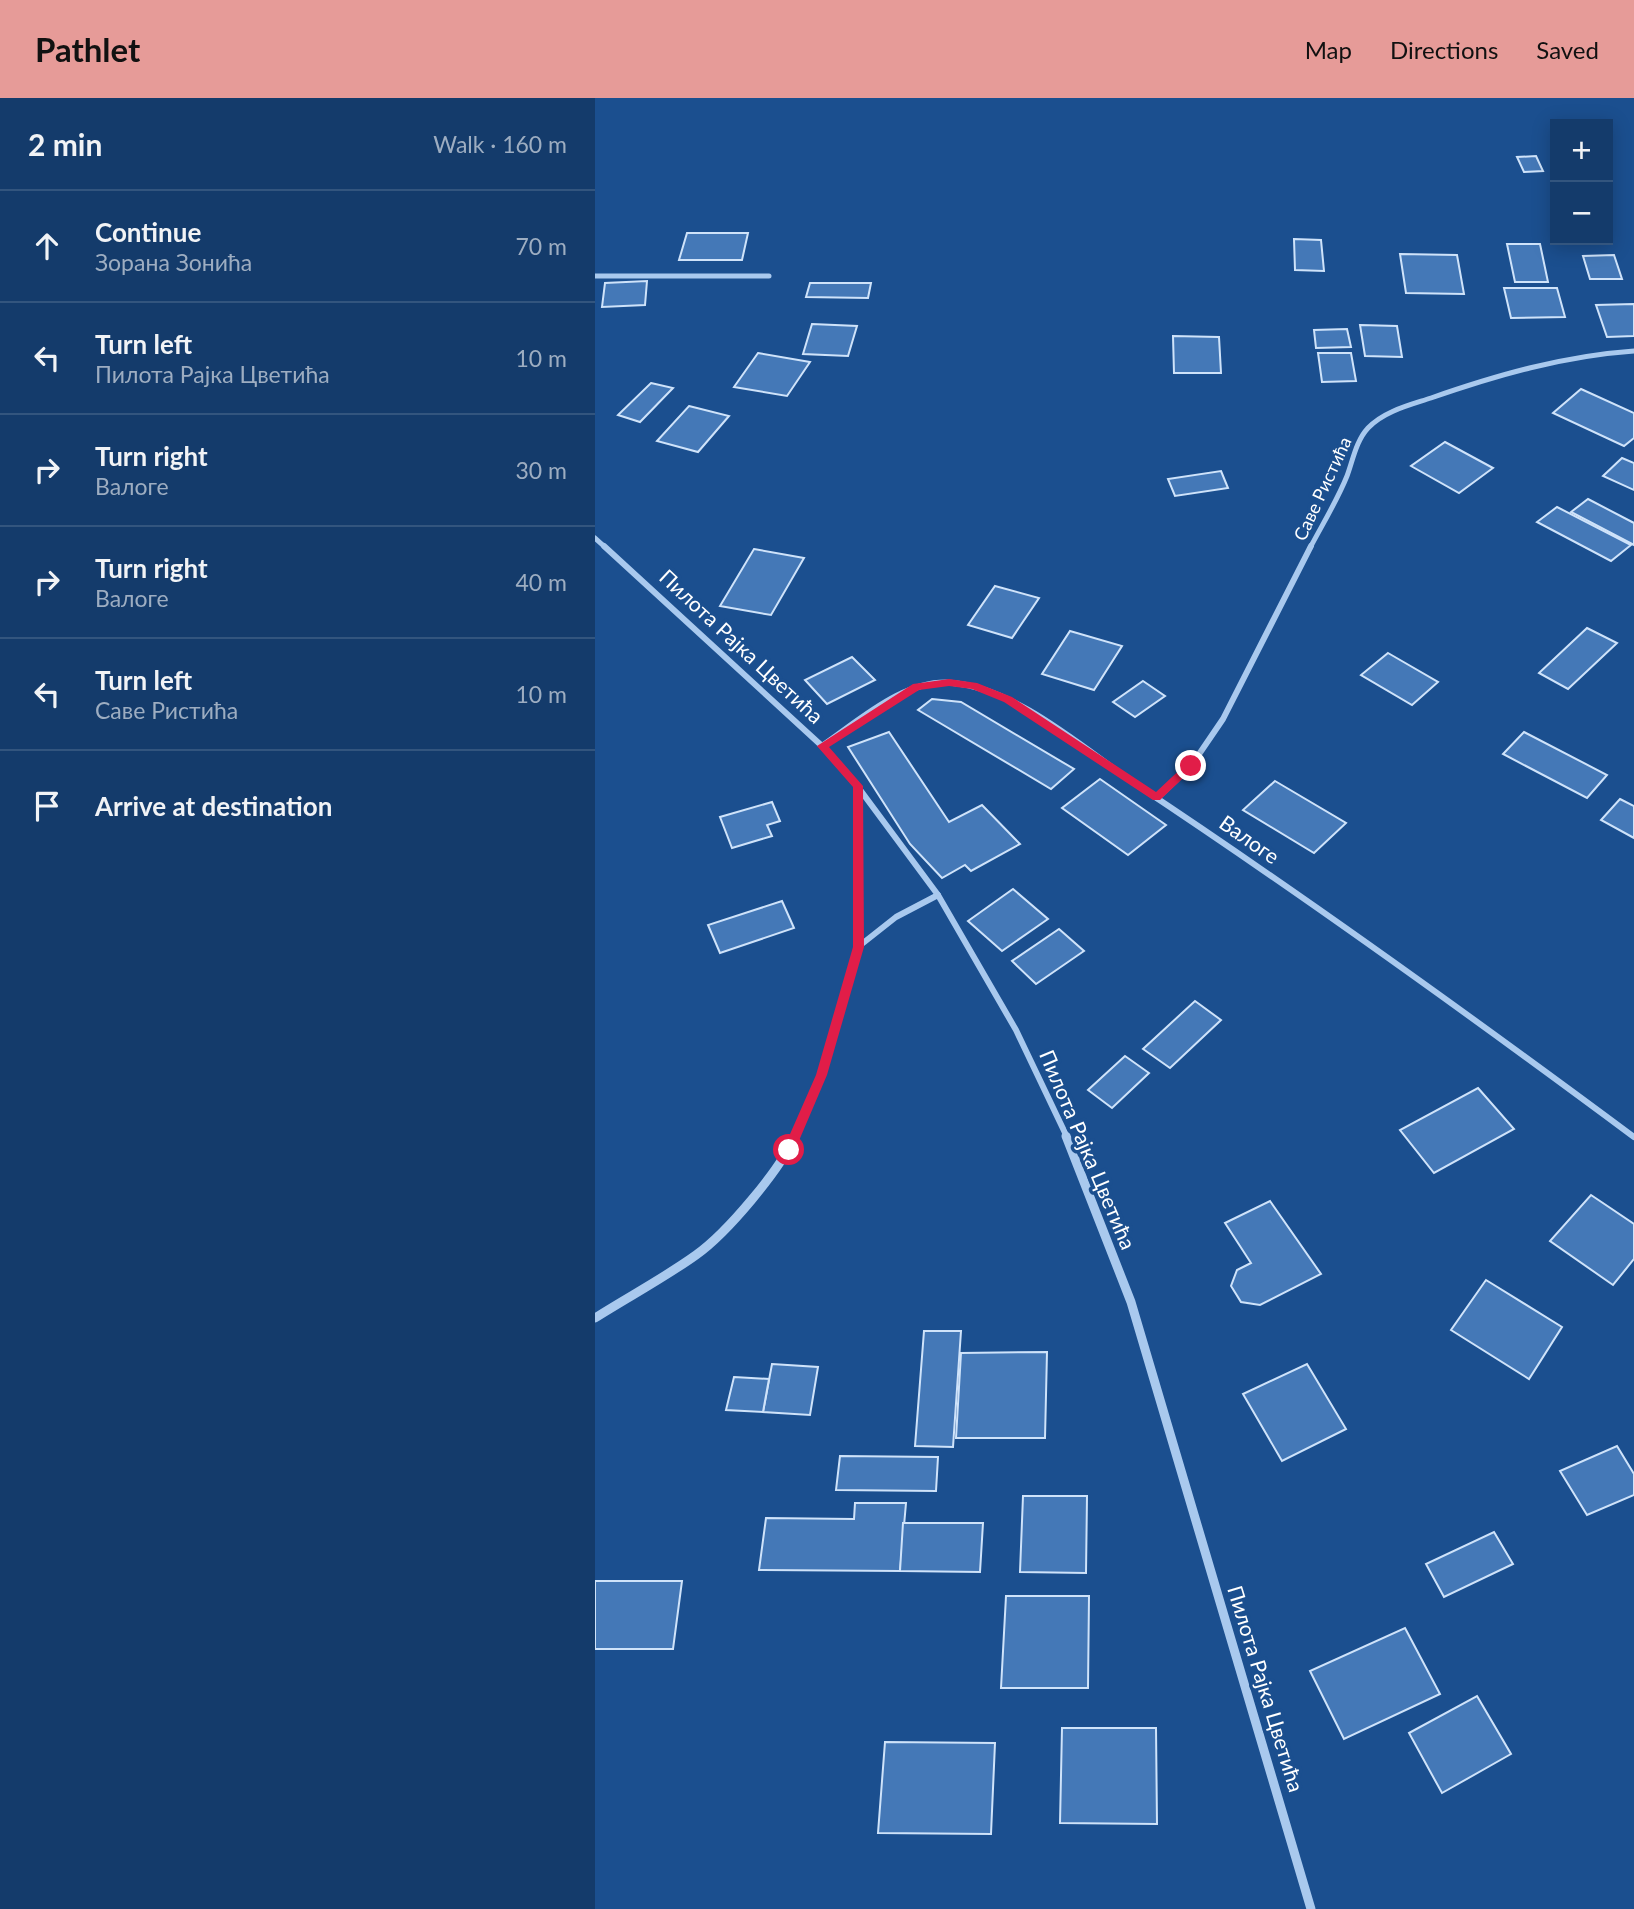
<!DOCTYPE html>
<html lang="en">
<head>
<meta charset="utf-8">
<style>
  body { margin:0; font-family:Lato,sans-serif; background:#1d4271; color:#f1f3f6 }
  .controls { position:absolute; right:21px; top:21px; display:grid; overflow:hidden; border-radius:0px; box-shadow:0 4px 18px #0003 }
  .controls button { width:63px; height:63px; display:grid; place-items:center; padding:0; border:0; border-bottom:2px solid #33557e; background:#143b6b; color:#f1f3f6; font:35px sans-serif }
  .stop { position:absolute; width:21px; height:21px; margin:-16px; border:5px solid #e11d48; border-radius:50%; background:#fff }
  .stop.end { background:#e11d48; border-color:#fff; box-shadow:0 2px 7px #0008 }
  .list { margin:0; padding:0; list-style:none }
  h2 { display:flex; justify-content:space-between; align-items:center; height:91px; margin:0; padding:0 28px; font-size:30px }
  h2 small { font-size:23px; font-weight:400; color:#9dadc1 }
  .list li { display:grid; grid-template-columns:46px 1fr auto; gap:21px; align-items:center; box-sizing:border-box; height:112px; padding:0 28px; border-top:2px solid #33557e }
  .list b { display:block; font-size:26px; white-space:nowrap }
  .list p { margin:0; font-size:23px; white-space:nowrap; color:#9dadc1 }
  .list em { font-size:23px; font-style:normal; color:#9dadc1 }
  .icon { flex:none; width:38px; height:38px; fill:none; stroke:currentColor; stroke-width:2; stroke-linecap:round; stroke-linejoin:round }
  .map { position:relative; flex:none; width:1039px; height:1811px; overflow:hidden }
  header { display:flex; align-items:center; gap:42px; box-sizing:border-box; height:98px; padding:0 35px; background:#e69b98; color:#111 }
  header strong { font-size:33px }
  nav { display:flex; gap:38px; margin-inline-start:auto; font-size:24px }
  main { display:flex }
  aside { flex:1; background:#143b6b }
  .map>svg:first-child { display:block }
  .building { fill:#4478b7; stroke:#cfe3fa; stroke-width:2 }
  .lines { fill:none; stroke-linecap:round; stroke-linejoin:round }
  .minor-far2 { stroke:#a9c9ee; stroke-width:5 }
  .minor-far1 { stroke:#a9c9ee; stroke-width:6 }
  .minor { stroke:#a9c9ee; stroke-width:9 }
  .route { fill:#e11d48 }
  .labels { text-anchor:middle; stroke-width:7; stroke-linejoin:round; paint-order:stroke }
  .far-street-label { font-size:18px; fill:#fff; stroke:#1b4f8f }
  .street-label { font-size:21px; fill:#fff; stroke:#1b4f8f }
</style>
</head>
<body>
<header>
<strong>Pathlet</strong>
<nav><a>Map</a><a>Directions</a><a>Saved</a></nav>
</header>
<main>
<aside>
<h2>2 min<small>Walk · 160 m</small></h2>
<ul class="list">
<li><svg class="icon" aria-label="ahead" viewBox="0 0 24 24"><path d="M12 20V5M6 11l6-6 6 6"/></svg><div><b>Continue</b><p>Зорана Зонића</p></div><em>70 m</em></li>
<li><svg class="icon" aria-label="left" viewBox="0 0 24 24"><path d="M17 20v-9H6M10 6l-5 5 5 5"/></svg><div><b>Turn left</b><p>Пилота Рајка Цветића</p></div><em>10 m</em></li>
<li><svg class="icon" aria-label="right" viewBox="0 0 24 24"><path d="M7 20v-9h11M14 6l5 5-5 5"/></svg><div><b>Turn right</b><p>Валоге</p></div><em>30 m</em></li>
<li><svg class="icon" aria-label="right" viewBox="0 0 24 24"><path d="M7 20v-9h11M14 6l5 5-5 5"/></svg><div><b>Turn right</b><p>Валоге</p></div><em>40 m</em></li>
<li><svg class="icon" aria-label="left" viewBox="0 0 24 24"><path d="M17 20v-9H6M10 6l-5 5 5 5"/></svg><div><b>Turn left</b><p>Саве Ристића</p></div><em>10 m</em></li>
<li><svg class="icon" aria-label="arrive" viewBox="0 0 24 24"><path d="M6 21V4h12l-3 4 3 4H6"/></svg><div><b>Arrive at destination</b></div></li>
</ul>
</aside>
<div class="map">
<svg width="1039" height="1811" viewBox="0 0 1039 1811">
  <rect width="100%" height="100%" fill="#1b4f8f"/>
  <g class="building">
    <path d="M941 58 948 73 929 74 922 59Z"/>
    <path d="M92 135H153L147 162H84Z"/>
    <path d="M699 141 726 142 729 173 700 172Z"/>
    <path d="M912 146H945L953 184H920Z"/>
    <path d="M805 156 862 157 869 196 811 195Z"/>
    <path d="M1019 157 1027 181H995L988 158Z"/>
    <path d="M52 183 50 207 7 209 10 185Z"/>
    <path d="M215 185H276L273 200 211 199Z"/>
    <path d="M909 190H962L970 219 916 220Z"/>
    <path d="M1039 206V238L1012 239 1001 207Z"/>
    <path d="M217 226 262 228 253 258 208 256Z"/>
    <path d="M765 227 802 228 807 259 770 258Z"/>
    <path d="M752 231 756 249 721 250 719 232Z"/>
    <path d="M578 238 624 239 626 275H579Z"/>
    <path d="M163 255 215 264 192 298 139 289Z"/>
    <path d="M723 255H756L761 283 727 284Z"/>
    <path d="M56 285 78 290 45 324 23 317Z"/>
    <path d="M986 291 1039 315V340L1029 348 958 315Z"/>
    <path d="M94 308 134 318 103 354 62 343Z"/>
    <path d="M850 344 898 370 864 395 816 368Z"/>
    <path d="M1027 360 1039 365V392L1008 378Z"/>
    <path d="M626 373 633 390 580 398 573 381Z"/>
    <path d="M993 401 1039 425V447L976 414Z"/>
    <path d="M962 409 1036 447 1016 463 942 424Z"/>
    <path d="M159 451 209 460 176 517 125 508Z"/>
    <path d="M400 488 444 500 417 540 373 527Z"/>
    <path d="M992 530 1022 545 973 591 944 575Z"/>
    <path d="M475 533 527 548 499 592 447 576Z"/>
    <path d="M793 555 843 584 817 607 766 577Z"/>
    <path d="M257 559 280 582 232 606 210 582Z"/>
    <path d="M548 583 570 598 540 619 518 604Z"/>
    <path d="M337 601 366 604 479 671 456 691 323 612Z"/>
    <path d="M294 634 354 724 387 707 425 746 376 773 370 767 347 780 315 746 253 649Z"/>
    <path d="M929 634 1012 677 992 700 908 656Z"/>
    <path d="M505 681 571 727 533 757 467 710Z"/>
    <path d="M680 683 751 725 719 755 648 712Z"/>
    <path d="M1025 701 1039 708V740L1006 722Z"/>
    <path d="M177 704 185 723 172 727 177 738 137 750 125 719Z"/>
    <path d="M418 791 453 821 407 853 373 823Z"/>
    <path d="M187 803 199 830 125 855 113 827Z"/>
    <path d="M464 831 489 853 441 886 417 863Z"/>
    <path d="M600 903 626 922 575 970 548 951Z"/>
    <path d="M530 958 554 975 517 1010 493 992Z"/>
    <path d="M883 990 919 1031 839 1075 805 1032Z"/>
    <path d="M996 1097 1039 1126V1161L1018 1187 955 1143Z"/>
    <path d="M675 1103 726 1176 665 1207 646 1204 636 1188 642 1172 656 1165 630 1125Z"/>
    <path d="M891 1182 967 1229 934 1281 856 1232Z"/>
    <path d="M329 1233H366L358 1349 320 1348Z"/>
    <path d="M452 1254 450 1340H361L366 1255Z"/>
    <path d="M177 1266 223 1269 215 1317 168 1314Z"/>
    <path d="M712 1266 751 1331 687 1363 648 1296Z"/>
    <path d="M139 1279 174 1281 168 1314 131 1312Z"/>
    <path d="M1022 1348 1039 1376V1397L992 1417 965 1373Z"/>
    <path d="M245 1358 343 1359 341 1393 241 1392Z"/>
    <path d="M428 1398H492L491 1475 425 1474Z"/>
    <path d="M260 1405H311L305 1473 164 1472 171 1420 259 1421Z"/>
    <path d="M308 1425H388L385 1474 305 1473Z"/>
    <path d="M899 1434 918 1466 849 1499 831 1466Z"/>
    <path d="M0 1483H87L78 1551H0Z"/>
    <path d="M411 1498H494L493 1590H406Z"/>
    <path d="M810 1530 845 1596 749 1641 715 1573Z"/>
    <path d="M882 1598 916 1656 847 1695 814 1635Z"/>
    <path d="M467 1630H561L562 1726 465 1725Z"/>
    <path d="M290 1644 400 1645 396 1736 283 1735Z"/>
  </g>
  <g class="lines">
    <g class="minor-far2">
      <path d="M0 178H174"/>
      <path d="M0 440 11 450"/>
      <path d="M715 450C727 427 742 403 752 378 758 362 761 343 773 330 789 313 815 307 836 300 902 277 968 258 1039 253"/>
    </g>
    <g class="minor-far1">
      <path d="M9 448 227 648 263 689 343 797 421 932 472 1039"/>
      <path d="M227 648C264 623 310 580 358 585 423 591 490 652 542 687 711 799 876 918 1039 1039"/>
      <path d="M562 700 596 668 628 621 716 448"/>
      <path d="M263 849 301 819 343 797"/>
      <path d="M200 1039 227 977 263 849V689"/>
    </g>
    <g class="minor">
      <path d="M471 1038 536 1204 716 1811"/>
      <path d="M0 1220C33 1199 69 1180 101 1157 132 1135 185 1072 200 1038"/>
    </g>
  </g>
  <path class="route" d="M354 581 382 585 417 599 561 694 592 665 601 668 565 702H558L409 604 377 591 354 588 324 592 234 649 268 688 269 849 232 977 200 1052 194 1057 188 1052 221 977 258 849V689L222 648 318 586Z"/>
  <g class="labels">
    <g class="far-street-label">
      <text transform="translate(728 391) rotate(-65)" y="6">Саве Ристића</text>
    </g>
    <g class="street-label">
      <text transform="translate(146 549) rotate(43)" y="7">Пилота Рајка Цветића</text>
      <text transform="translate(654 742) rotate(35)" y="7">Валоге</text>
      <text transform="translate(492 1052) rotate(67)" y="7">Пилота Рајка Цветића</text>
      <text transform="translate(670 1591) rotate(73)" y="7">Пилота Рајка Цветића</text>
    </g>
  </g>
</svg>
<div class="controls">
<button>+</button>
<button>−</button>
</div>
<div class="stop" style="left:194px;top:1052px"></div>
<div class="stop end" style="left:596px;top:668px"></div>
</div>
</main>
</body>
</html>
